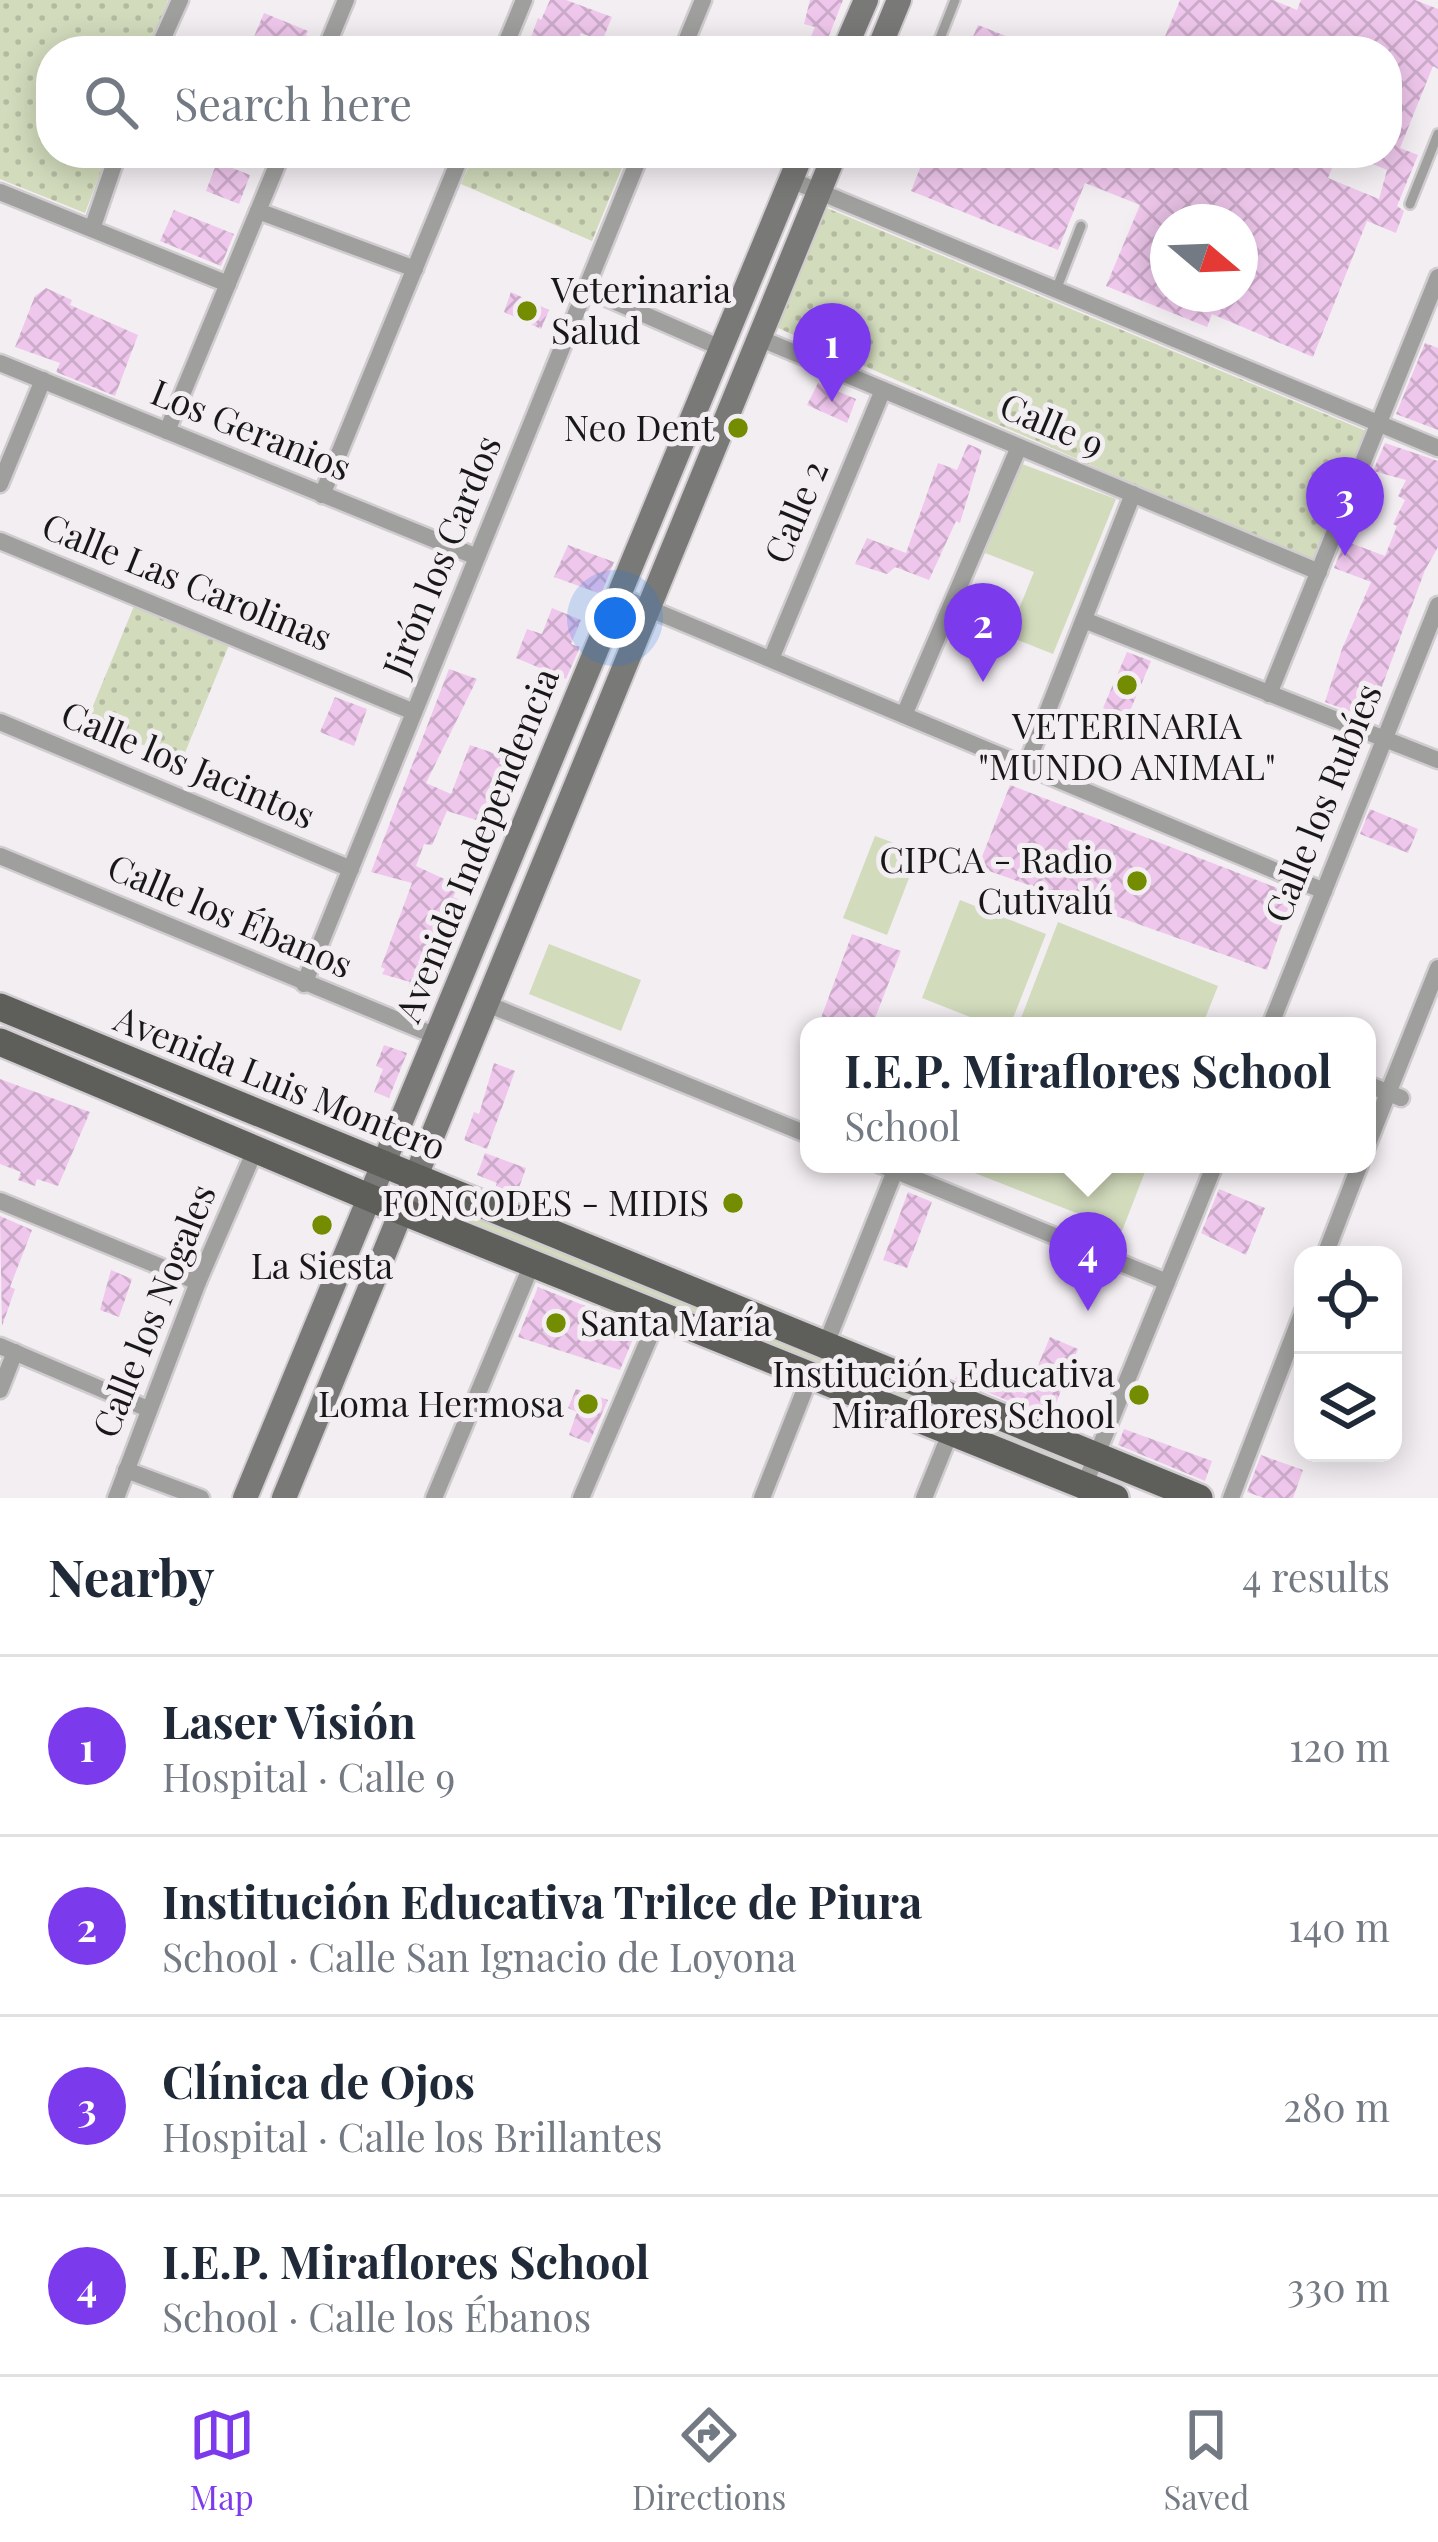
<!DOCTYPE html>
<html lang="en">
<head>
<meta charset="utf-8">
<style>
  body { margin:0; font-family:"Playfair Display",serif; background:#f2f2f3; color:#1f2937 }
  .controls { position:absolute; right:36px; bottom:36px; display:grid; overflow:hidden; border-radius:24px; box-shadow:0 6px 30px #0003 }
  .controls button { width:108px; height:108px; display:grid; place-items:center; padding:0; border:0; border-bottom:3px solid #e0e1e3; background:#fff; color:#1f2937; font:60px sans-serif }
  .compass { position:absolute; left:1150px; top:204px; width:108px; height:108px; border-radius:50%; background:#fff; box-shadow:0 6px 30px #0003; rotate:109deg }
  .you { position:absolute; left:615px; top:618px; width:42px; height:42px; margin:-30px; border:9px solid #fff; border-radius:50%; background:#1a73e8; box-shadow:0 0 0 18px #1a73e833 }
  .badge { display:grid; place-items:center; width:78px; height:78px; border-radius:50%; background:#7c3aed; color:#fff; font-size:39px; font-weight:700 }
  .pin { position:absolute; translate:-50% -99px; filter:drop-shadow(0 3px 6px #0008) }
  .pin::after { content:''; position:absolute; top:63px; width:42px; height:36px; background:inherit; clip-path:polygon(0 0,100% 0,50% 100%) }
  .popup { position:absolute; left:800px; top:1017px; width:576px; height:156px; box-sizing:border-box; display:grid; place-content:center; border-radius:24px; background:#fff; filter:drop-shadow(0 3px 9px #0005); font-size:39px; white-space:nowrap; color:#747a83 }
  .popup b { font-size:45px; color:#1f2937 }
  .popup::after { content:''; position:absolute; left:50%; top:100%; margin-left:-24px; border:24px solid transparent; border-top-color:#fff }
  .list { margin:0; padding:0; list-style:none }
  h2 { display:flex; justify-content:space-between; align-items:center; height:156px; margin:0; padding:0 48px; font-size:51px }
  h2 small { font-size:39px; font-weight:400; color:#747a83 }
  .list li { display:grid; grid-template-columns:78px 1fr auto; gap:36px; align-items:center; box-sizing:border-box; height:180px; padding:0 48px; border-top:3px solid #e0e1e3 }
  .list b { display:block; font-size:45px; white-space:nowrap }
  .list p { margin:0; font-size:39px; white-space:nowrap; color:#747a83 }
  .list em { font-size:39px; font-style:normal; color:#747a83 }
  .icon { flex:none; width:66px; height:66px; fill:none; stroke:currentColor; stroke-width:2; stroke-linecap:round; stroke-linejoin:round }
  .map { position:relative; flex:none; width:1438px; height:1498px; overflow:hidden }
  .search { position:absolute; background:#fff; box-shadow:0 6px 30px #0003; left:36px; right:36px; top:36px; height:132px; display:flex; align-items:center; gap:30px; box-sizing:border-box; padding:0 42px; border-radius:48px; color:#747a83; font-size:45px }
  .sheet { height:876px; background:#fff }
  nav { display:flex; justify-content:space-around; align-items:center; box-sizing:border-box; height:168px; border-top:3px solid #e0e1e3; background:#fff; font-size:33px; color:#747a83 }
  nav a { display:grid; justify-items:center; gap:6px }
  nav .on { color:#7c3aed }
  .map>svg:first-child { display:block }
  .green { fill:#d2dbbc }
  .park { fill:url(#park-dots) }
  .building { fill:url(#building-cross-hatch); fill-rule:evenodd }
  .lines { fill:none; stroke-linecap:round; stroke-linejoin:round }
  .lane-casing { stroke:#d0cccf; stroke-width:14 }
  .street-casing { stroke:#d0cccf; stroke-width:21 }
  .secondary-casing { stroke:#d0cccf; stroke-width:28 }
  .primary-casing { stroke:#d0cccf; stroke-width:32 }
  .lane { stroke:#9fa09e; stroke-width:9 }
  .street { stroke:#9fa09e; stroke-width:16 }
  .secondary { stroke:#797a77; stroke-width:24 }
  .primary { stroke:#5e5f5b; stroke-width:27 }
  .poi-dot { fill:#748c00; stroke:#f3eef2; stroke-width:4.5 }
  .labels { text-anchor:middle; stroke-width:10; stroke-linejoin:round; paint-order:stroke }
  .poi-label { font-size:36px; fill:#191819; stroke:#f3eef2; text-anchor:end }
  .street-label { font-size:36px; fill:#191819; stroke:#f3eef2 }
</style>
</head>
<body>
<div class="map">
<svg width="1438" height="1498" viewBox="0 0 1438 1498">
  <defs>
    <pattern id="park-dots" width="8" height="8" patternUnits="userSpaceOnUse" patternTransform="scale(3)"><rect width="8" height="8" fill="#d2dbbc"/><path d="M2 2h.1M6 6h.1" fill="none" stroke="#b4bba1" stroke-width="1.8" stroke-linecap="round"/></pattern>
    <pattern id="building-cross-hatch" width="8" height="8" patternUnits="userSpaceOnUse" patternTransform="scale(3)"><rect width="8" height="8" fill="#efc7ec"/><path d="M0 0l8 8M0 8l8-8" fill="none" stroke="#ccaaca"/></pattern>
  </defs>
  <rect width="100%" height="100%" fill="#f3eef2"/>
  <g class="green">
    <path d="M1022 464 1116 499 1053 654 1008 636 1034 572 985 553Z"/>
    <path d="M875 836 919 852 887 935 843 918Z"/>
    <path d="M960 900 1046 934 1010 1026H993L922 998Z"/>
    <path d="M1058 922 1218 986 1202 1026H1018Z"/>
    <path d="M549 944 641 980 621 1031 529 994Z"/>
    <path d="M964 1164H1148L1122 1231 962 1168Z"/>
    <path d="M470 1208 1085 1464 1080 1474 461 1224 456 1211Z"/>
  </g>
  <g class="park">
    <path d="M0 0H168L148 51H51V153H108L85 213 0 179Z"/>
    <path d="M474 153H628L592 241 461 184Z"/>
    <path d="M822 206 1371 433 1312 562 771 325Z"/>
    <path d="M134 606 229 645 182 760 86 723Z"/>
  </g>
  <g class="building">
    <path d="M550 0H566L612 17 602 41 581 33 573 51H526L538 18 541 20Z"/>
    <path d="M810 0H843L823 51H805L815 27 804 24Z"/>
    <path d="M1180 0H1273L1297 10 1301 0H1415L1438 9V69L1433 66 1400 148 1418 155 1397 206 1404 211 1396 233 1367 221 1313 357 1212 314 1207 327 1106 286 1140 205 1085 183 1058 250 911 191 926 153H1338L1328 178 1379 199 1387 170 1347 153H1387V51H1159ZM1168 222H1240V294H1168Z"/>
    <path d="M264 13 308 31 300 51H248Z"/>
    <path d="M978 25 1041 50V51H967Z"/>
    <path d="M217 162 250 175 239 204 206 191Z"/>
    <path d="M174 210 234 234 221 266 160 241Z"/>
    <path d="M46 288 72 300 70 305 138 335 115 396 56 372 60 363 15 347 35 296Z"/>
    <path d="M511 292 549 310 541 329 504 312Z"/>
    <path d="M1425 343 1438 348V430L1396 414Z"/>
    <path d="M818 383 856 399 847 423 807 405Z"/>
    <path d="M1385 443 1438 461V547L1425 570 1370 719 1325 702 1342 649 1371 582 1334 568 1345 541 1385 556 1397 526 1393 524 1405 500 1398 496 1406 480 1373 471Z"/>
    <path d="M968 444 982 450 960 523 956 521 929 580 895 567 887 574 855 564 867 538 906 553 938 463 957 470Z"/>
    <path d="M568 545 614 562 601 594 554 577Z"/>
    <path d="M552 608 581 620 571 644 580 647 566 679 516 658 527 629 542 634Z"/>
    <path d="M1127 652 1151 661 1127 718 1103 708Z"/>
    <path d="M449 669 477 679 426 783 451 794 470 745 502 756 499 764 506 766 503 772 508 775 495 809 491 807 488 816 480 813 476 820 447 811 432 845 424 844 416 866 451 882 447 888 456 891 453 897 458 899 446 930 439 932 433 949 439 953 427 979 433 982 421 1011 404 1005 410 982 382 974 385 969 381 967 412 883 371 872Z"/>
    <path d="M335 697 367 709 354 746 320 732Z"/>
    <path d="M1010 785 1293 894 1267 970 978 867Z"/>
    <path d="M1370 809 1418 829 1408 853 1360 834Z"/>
    <path d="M852 934 901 951 872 1026H818Z"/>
    <path d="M384 1045 407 1053 389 1098 374 1092 383 1069 376 1066Z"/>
    <path d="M494 1063 515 1071 487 1149 464 1140 474 1112 479 1114Z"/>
    <path d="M0 1079 90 1112 58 1186 37 1179 35 1186 18 1180 21 1172 0 1164Z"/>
    <path d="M485 1153 526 1168 516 1196 495 1188 497 1183 477 1175Z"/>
    <path d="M1219 1189 1265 1208 1246 1255 1201 1233Z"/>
    <path d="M908 1192 932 1202 907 1268 883 1260Z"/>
    <path d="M0 1216 32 1230 10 1287 15 1289 2 1326Z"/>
    <path d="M111 1270 132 1279 119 1317 100 1310Z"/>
    <path d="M538 1287 638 1327 620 1370 518 1337Z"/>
    <path d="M1050 1337 1078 1349 1050 1418 955 1379 963 1364 1026 1394Z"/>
    <path d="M576 1389 608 1400 589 1443 569 1435 577 1412 568 1408Z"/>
    <path d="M1124 1429 1212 1461 1205 1481 1118 1445Z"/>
    <path d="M1261 1455 1303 1470 1293 1498H1264L1247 1492Z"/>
  </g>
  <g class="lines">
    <defs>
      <g id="lane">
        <path d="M935 51 955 0"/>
        <path d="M1410 204 1438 134"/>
        <path d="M1056 290 1081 226"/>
      </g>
      <g id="street">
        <path d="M157 51 180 0"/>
        <path d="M325 51 346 0"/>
        <path d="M503 51 524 0"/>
        <path d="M682 51 703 0"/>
        <path d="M791 180 1438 448"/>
        <path d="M0 192 228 284"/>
        <path d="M258 211 415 269"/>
        <path d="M92 229 118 153"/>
        <path d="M586 289 721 348"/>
        <path d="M759 338 1319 572"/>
        <path d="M0 363 477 557"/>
        <path d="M167 431 282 153"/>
        <path d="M0 484 43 380"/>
        <path d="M322 495 462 153"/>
        <path d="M0 541 414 712"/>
        <path d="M619 596 1324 891"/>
        <path d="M1084 620 1438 760"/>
        <path d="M771 659 883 390"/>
        <path d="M1269 694 1438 277"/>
        <path d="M904 715 1019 447"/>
        <path d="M0 722 351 869"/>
        <path d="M1026 766 1133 494"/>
        <path d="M0 856 436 1036"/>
        <path d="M304 984 641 153"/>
        <path d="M487 1004 809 1135"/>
        <path d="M1270 1026 1438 605"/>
        <path d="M1367 1084 1401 1098"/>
        <path d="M1367 1146 1438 968"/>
        <path d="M879 1164 1167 1282"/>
        <path d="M0 1201 198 1282"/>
        <path d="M1325 1255 1360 1164"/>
        <path d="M826 1344 895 1171"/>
        <path d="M0 1346 148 1409"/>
        <path d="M0 1390 15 1352"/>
        <path d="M126 1470 201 1498"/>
        <path d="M1082 1491 1215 1164"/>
        <path d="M116 1498 198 1282 256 1148"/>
        <path d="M434 1498 532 1264"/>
        <path d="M581 1498 659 1315"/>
        <path d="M762 1498 811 1374"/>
        <path d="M924 1498 951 1431"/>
        <path d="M1231 1498 1303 1311"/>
      </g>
      <g id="secondary">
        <path d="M844 51 866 0"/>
        <path d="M878 51 899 0"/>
        <path d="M245 1498 802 153"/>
        <path d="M284 1498 835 153"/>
      </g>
      <g id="primary">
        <path d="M0 1007 1199 1498"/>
        <path d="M0 1042 404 1212 1115 1498"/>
      </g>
    </defs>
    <use href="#lane" class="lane-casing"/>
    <use href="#street" class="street-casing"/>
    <use href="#secondary" class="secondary-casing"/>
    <use href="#primary" class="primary-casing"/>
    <use href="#lane" class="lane"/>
    <use href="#street" class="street"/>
    <use href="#secondary" class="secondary"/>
    <use href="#primary" class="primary"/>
  </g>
  <g class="poi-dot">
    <circle cx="527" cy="311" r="12"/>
    <circle cx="738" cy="428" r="12"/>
    <circle cx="1127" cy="685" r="12"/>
    <circle cx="1137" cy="881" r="12"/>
    <circle cx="733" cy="1203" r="12"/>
    <circle cx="322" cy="1225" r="12"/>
    <circle cx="556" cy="1323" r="12"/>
    <circle cx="1139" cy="1395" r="12"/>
    <circle cx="588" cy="1404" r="12"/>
  </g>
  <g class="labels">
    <g class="poi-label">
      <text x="551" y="303" text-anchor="start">Veterinaria<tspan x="551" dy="41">Salud</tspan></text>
      <text x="714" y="441">Neo Dent</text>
      <text x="1127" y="739" text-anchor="middle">VETERINARIA<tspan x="1127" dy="41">"MUNDO ANIMAL"</tspan></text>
      <text x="1113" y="873">CIPCA - Radio<tspan x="1113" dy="41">Cutivalú</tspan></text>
      <text x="709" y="1216">FONCODES - MIDIS</text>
      <text x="322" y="1279" text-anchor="middle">La Siesta</text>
      <text x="580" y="1336" text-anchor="start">Santa María</text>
      <text x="1115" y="1387">Institución Educativa<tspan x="1115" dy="41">Miraflores School</tspan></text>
      <text x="564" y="1417">Loma Hermosa</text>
    </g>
    <g class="street-label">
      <text transform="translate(1052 425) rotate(23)" y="13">Calle 9</text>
      <text transform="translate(251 430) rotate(22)" y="13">Los Geranios</text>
      <text transform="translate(796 512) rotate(-67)" y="13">Calle 2</text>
      <text transform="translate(442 556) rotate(-68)" y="13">Jirón los Cardos</text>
      <text transform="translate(187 582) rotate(22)" y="13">Calle Las Carolinas</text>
      <text transform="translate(188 765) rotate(23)" y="13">Calle los Jacintos</text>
      <text transform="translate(1323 803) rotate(-68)" y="13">Calle los Rubíes</text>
      <text transform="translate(477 845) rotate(-68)" y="13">Avenida Independencia</text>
      <text transform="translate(230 916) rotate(23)" y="13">Calle los Ébanos</text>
      <text transform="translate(280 1083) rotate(22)" y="13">Avenida Luis Montero</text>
      <text transform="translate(154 1311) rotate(-68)" y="13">Calle los Nogales</text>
    </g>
  </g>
</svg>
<div class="controls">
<button><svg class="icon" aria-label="locate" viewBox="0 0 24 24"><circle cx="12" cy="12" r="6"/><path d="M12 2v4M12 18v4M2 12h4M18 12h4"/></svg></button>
<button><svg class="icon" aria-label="layers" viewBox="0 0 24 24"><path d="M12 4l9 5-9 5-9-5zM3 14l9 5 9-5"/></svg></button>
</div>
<svg class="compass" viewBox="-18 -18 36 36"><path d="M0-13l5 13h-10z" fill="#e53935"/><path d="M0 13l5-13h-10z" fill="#747a83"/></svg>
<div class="you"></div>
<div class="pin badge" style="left:832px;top:402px">1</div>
<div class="pin badge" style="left:983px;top:682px">2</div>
<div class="pin badge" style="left:1345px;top:556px">3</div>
<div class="pin badge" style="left:1088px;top:1311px">4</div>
<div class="popup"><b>I.E.P. Miraflores School</b>School</div>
<div class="search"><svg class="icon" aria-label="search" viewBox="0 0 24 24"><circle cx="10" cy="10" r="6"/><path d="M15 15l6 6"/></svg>Search here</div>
</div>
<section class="sheet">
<h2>Nearby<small>4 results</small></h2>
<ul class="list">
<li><span class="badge">1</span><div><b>Laser Visión</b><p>Hospital · Calle 9</p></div><em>120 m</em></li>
<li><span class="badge">2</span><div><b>Institución Educativa Trilce de Piura</b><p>School · Calle San Ignacio de Loyona</p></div><em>140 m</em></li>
<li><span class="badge">3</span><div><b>Clínica de Ojos</b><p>Hospital · Calle los Brillantes</p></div><em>280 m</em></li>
<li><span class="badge">4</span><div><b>I.E.P. Miraflores School</b><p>School · Calle los Ébanos</p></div><em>330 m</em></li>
</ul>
</section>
<nav>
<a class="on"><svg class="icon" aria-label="map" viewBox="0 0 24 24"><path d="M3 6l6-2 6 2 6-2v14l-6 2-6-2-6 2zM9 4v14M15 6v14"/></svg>Map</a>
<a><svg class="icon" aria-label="directions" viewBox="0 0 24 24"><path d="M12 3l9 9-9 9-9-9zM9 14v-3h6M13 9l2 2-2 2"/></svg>Directions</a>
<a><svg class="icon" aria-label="saved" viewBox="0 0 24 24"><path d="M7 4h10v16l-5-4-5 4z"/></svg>Saved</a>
</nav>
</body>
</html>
